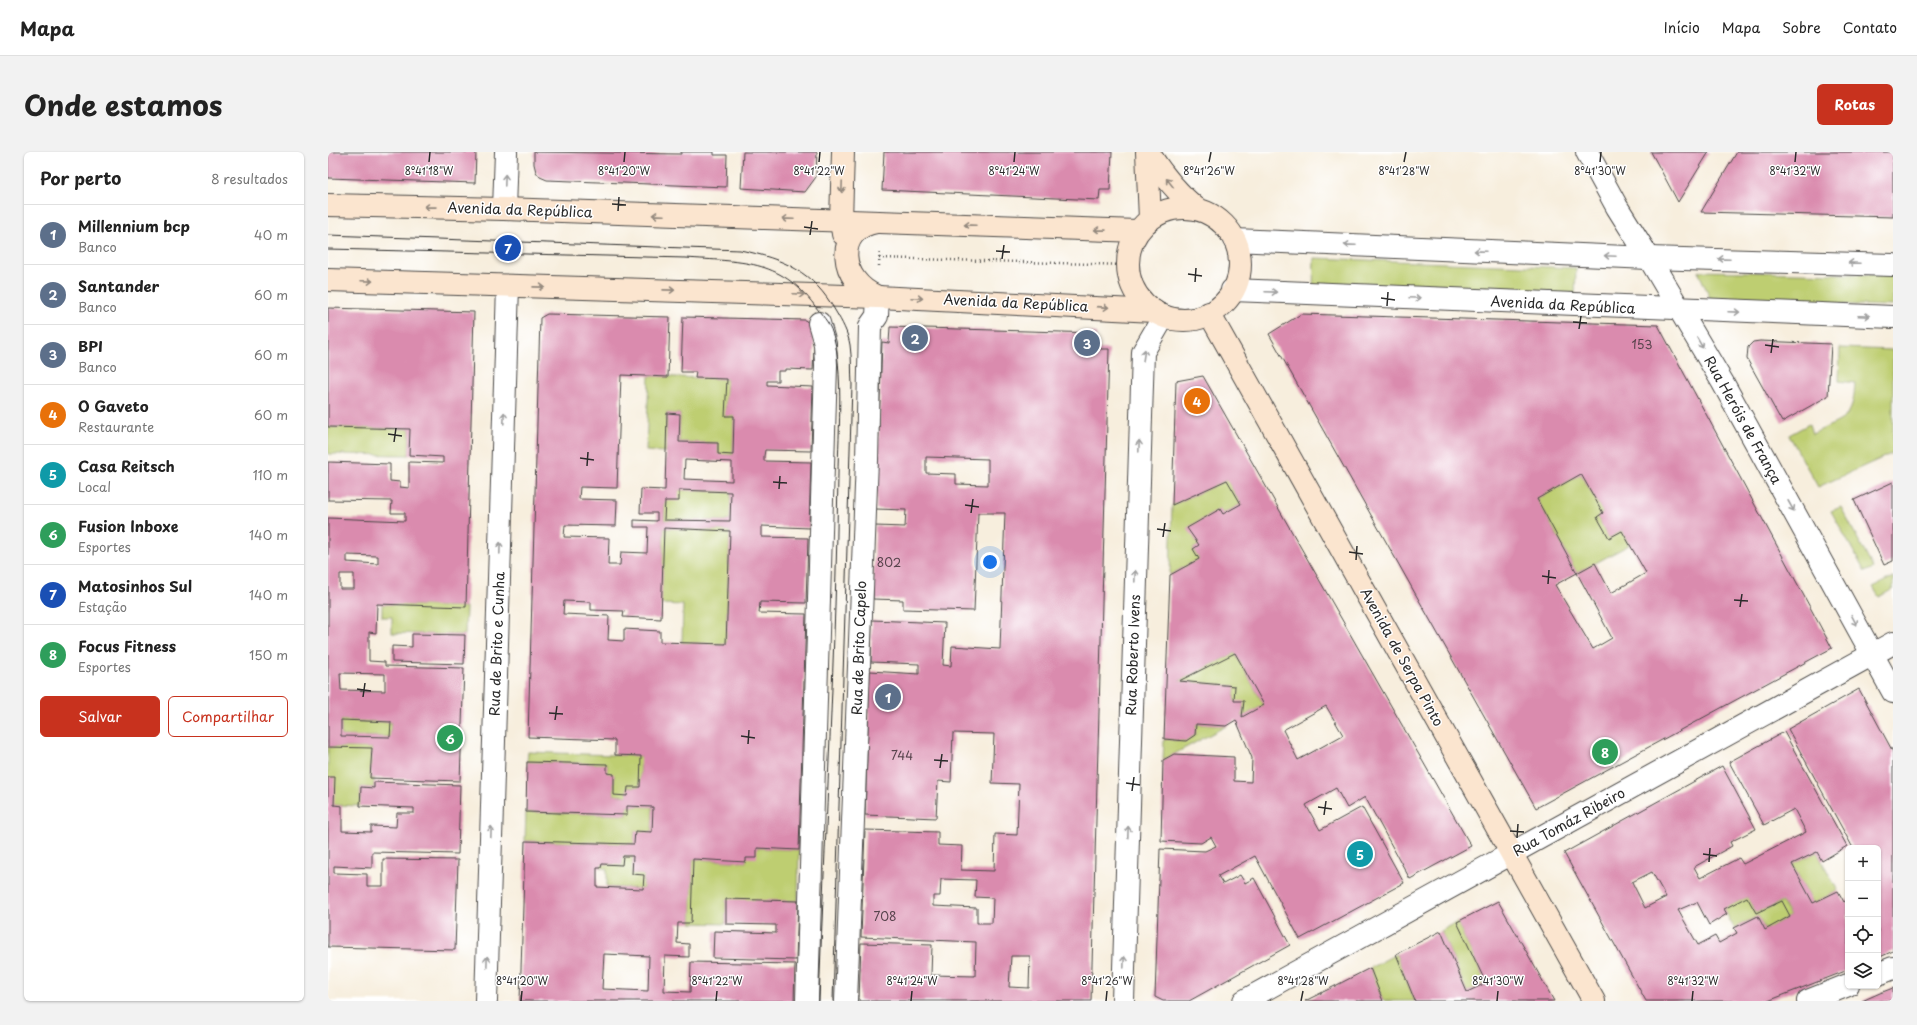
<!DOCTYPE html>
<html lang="pt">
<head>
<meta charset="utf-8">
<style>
  body { margin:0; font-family:"Playpen Sans",sans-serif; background:#f2f2f2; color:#222 }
  .controls { position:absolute; right:12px; bottom:12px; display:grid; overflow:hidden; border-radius:6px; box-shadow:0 1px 3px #0004 }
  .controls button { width:36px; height:36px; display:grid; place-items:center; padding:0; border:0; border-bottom:1px solid #e0e0e0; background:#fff; color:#222; font:20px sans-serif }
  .you { position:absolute; left:662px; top:410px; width:14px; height:14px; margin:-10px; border:3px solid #fff; border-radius:50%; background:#1a73e8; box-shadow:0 0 0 6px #1a73e833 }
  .badge { display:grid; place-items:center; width:26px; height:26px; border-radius:50%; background:#c8321e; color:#fff; font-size:13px; font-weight:700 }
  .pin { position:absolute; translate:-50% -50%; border:2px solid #fff; box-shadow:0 1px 4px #0006 }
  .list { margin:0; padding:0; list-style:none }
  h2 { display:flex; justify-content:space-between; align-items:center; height:52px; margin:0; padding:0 16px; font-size:17px }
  h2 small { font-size:13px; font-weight:400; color:#767676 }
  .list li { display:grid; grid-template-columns:26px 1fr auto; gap:12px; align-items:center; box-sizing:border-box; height:60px; padding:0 16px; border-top:1px solid #e0e0e0 }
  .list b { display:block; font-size:15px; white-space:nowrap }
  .list p { margin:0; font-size:13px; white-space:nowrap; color:#767676 }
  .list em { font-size:13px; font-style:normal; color:#767676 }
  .actions { display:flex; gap:8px; padding:12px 16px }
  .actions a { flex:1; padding:9px 0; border:1px solid #c8321e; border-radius:6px; text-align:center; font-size:14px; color:#c8321e }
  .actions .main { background:#c8321e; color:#fff }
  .icon { flex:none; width:22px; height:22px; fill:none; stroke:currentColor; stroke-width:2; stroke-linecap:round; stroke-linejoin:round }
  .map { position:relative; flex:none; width:1565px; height:849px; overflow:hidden; border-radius:6px }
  header { display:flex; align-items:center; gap:24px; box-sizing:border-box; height:56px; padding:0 20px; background:#fff; border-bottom:1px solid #e0e0e0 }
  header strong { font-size:19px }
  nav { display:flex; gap:22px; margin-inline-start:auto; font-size:14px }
  .intro { display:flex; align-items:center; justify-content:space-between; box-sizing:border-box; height:96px; padding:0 24px }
  h1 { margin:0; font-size:28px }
  .button { padding:10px 18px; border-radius:6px; background:#c8321e; color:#fff; font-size:14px; font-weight:700 }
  main { display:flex; gap:24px; padding:0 24px }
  aside { flex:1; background:#fff; border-radius:6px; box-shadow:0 1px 3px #0004 }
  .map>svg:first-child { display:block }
  .green { fill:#bece71; stroke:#747c4e }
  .building { fill:#da8bae; fill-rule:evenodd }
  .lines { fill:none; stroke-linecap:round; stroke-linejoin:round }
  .pedestrian-casing { stroke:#4a4846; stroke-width:24 }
  .minor-casing { stroke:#4a4846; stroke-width:24 }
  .tertiary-casing { stroke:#4a4846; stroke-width:24 }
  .secondary-casing { stroke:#4a4846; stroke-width:24 }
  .path { stroke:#4a4846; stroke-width:2.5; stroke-dasharray:1 3; stroke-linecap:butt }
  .pedestrian { stroke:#fff; stroke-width:22 }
  .minor { stroke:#fff; stroke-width:22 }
  .tertiary { stroke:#fff; stroke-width:22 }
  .secondary { stroke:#fbe5cf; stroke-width:22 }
  .tram { stroke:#2b2b2b; stroke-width:1 }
  .oneway { stroke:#a0a0a0 }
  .oneway2 { stroke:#93887d }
  .ticks { fill:none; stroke:#2b2b2b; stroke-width:1.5 }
  .labels { text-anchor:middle; stroke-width:3; stroke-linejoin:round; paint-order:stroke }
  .number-label { font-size:12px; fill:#57434c }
  .street-label { font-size:14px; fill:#2b2b2b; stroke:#fff }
  .ticks-label { font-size:10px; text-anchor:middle; fill:#2b2b2b; stroke:#fff; stroke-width:3; stroke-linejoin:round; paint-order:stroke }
</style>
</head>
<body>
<header>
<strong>Mapa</strong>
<nav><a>Início</a><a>Mapa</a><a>Sobre</a><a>Contato</a></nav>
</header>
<div class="intro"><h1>Onde estamos</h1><a class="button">Rotas</a></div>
<main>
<aside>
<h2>Por perto<small>8 resultados</small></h2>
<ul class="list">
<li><span class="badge" style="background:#5c6f8a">1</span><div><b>Millennium bcp</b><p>Banco</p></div><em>40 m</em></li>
<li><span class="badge" style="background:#5c6f8a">2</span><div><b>Santander</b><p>Banco</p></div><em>60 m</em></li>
<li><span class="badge" style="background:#5c6f8a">3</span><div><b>BPI</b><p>Banco</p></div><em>60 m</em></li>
<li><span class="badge" style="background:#e8710a">4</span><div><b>O Gaveto</b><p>Restaurante</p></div><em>60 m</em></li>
<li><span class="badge" style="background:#0f9aa8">5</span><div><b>Casa Reitsch</b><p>Local</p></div><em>110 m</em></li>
<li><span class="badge" style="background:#2e9e5b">6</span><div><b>Fusion Inboxe</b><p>Esportes</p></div><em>140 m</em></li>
<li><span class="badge" style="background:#1a4fb4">7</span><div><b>Matosinhos Sul</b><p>Estação</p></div><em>140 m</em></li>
<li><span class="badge" style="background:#2e9e5b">8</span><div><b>Focus Fitness</b><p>Esportes</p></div><em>150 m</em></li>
</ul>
<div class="actions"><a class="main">Salvar</a><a>Compartilhar</a></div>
</aside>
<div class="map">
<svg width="1565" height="849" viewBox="0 0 1565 849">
  <rect width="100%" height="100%" fill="#fff"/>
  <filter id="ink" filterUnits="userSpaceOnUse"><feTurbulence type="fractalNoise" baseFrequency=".025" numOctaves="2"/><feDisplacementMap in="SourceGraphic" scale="8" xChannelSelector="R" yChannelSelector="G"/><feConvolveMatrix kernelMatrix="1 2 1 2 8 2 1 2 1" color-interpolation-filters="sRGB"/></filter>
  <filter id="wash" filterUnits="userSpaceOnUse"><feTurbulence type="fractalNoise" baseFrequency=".012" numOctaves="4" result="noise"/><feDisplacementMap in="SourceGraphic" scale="16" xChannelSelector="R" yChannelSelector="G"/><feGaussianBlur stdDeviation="0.9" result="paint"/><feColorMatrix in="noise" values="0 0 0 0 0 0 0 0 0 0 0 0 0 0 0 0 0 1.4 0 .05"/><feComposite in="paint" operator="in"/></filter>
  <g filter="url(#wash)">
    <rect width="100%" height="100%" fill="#f7eedd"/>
    <g class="green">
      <path d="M986 106 1248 116 1247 146 985 136Z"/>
      <path d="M1370 119 1565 123V154L1383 148Z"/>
      <path d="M1512 196 1565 198V301L1490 335 1461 283 1481 272 1484 282C1516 266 1525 270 1527 231L1511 229Z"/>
      <path d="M321 224 399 227 397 264H406L405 303 390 302V291L351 290 352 262 339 261 338 300 318 299Z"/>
      <path d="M0 275 82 277 81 303 0 302Z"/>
      <path d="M1253 322 1275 361 1269 365 1281 386 1294 379 1301 393 1249 421 1209 347Z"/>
      <path d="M899 328 913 352 895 362 892 357 860 376 871 393 865 397 871 407 842 423 844 353Z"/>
      <path d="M351 338 403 340 402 369 336 368 337 349Z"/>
      <path d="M1513 355 1545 416 1537 420 1503 359Z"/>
      <path d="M336 376 402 379 398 492 354 491 355 453 333 452Z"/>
      <path d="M1565 425V437L1551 445 1545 435Z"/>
      <path d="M54 452 138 455 137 483 64 481V465H54Z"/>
      <path d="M907 501 936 553 914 565 916 550 906 549 907 534 851 529Z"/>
      <path d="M13 568 63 570 62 585 13 584Z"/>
      <path d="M868 572 898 574 835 608 836 587 858 589 867 583Z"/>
      <path d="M0 595 44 596 42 626H46V636L33 635 32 654 6 653 0 625Z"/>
      <path d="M200 600 313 604 312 635H300V644L286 643V623L279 621V612L199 610Z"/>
      <path d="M299 654 325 655 324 680 307 679 306 692 197 689 198 660 299 663Z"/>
      <path d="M429 696 471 698 470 749 398 748V772L363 771 365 707 418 710V706Z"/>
      <path d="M1489 700 1510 739 1485 751 1464 712Z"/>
      <path d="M295 704H305L304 722 316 723 315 737 279 735V717L273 716 274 712 294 713Z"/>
      <path d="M1419 745 1428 761 1454 750 1462 764 1437 778 1430 764 1406 776 1396 757Z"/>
      <path d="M1129 770 1158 831 1139 840 1113 779Z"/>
      <path d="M1068 802 1087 849H1055L1042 816Z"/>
    </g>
    <g id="blocks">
      <g class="building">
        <path d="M0 0H148L147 31 0 26Z"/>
        <path d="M206 0 353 2V0H386V3H399L398 35 219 28 212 25 208 20 206 12Z"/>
        <path d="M415 0H489L488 25 477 40 413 36Z"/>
        <path d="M556 0H784L782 38H772L771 48 554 38Z"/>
        <path d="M1323 0H1381L1350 50Z"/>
        <path d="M1409 0H1565V65L1373 60Z"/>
        <path d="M0 156 146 160 138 455 49 452 48 481 41 480V509L57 510V514L136 516 132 629 42 626 44 596 0 595V366L77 369V361H63L64 349 0 348V310L62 312V329L72 330V335L81 336V310L115 311V305L81 303 82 277 0 275ZM19 403 50 404V412L19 410ZM12 422H26V437H12ZM12 521 57 522V539L13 538ZM13 568 63 570 62 585 13 584Z"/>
        <path d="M219 162 342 165 340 225 293 223 289 336 252 335 251 347 289 348 288 374 237 373 236 385 281 386 280 413H292L293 400 319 401 320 375H306V368L329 369V361H312L313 337 337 338 339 261 352 262 351 290 390 291V302L405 303 406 264H397L399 227 367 226 368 220H353L355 165 477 168 487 176 485 218 457 217V219H450V229H439V233L485 235 483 299 437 298 436 304V309L483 310 481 376 434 374V385L480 386 478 451 432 450 431 461 478 462 471 698 429 696V706H418V710L365 707 363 771H350L349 791 361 792V805L337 804 336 839 362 840 363 810 467 812 466 849H192L197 689 306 692 307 679 324 680 325 655 299 654V663L198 660 199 610 279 612V621L286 622V643L299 644 300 635H312L313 604 287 603V588L200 585 212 166ZM357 308 404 310V329L356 327ZM351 338 403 340 402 369 336 368 337 349H351ZM336 376 402 379 398 492 332 490V479L296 477V489L280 488 281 464 235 462 236 449 263 450V458L296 459 295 465 333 467ZM295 704H305L304 722 316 723 315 737 269 735V716H273L274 712 294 713ZM276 802 321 804 320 839 274 837Z"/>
        <path d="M973 162 1330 173 1504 496 1208 656 941 182ZM1253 322 1275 361 1269 365 1281 386 1294 379 1318 421 1283 441 1267 411 1249 421 1209 347ZM1249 421 1284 486 1265 497 1227 433Z"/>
        <path d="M562 175 768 181V197H781L763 849H531L533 791 604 793 603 823 647 824 648 790 533 785 537 678 610 680V693L634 694 633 718 666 719 667 682 689 683 691 632 664 631 666 582 625 581 623 630 610 629 608 666 537 663 542 519 591 522V512L543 510 544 468 617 471 615 513 623 514 624 494 672 497 677 361H650L646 459 575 457V448L545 447 547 374 577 375 578 358 548 357 554 190 561 191ZM598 305 660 307V333L628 332V322L598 321ZM613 727 648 728 647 745 665 746 664 771H649V756L605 754V744H612ZM683 804H702L701 836 681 835Z"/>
        <path d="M1432 189 1503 192 1500 244 1454 270 1419 207 1420 195 1425 190Z"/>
        <path d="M875 224 1143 694 1082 727 1037 645 1019 656 1008 636 978 653 992 678 1034 655 1076 731 972 787 927 704 890 724 895 732 912 723 917 731 926 726 962 793 861 849H835L827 845 832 697 877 699 888 694 883 685 873 691 833 689 835 608 846 602 906 605V629L923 630 924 606 908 568 898 574 868 572 867 583 858 589 836 587 842 423 871 407 865 397 871 393 859 376 892 357 895 362 913 352 899 328 844 353 848 229ZM907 501 936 553 914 565 916 549H906L907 534 851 529ZM998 554 1015 583 970 608 955 578Z"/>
        <path d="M1565 330V409L1556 413 1526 348Z"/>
        <path d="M84 482 137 483 136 512 64 510V494L84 495Z"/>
        <path d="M1531 537 1565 600V799L1550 806V696H1525L1460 577Z"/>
        <path d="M1456 580 1519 694 1494 709 1489 700 1464 712 1485 751 1510 739 1516 750 1520 747V818L1440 849H1318L1236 701 1394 614 1428 677 1402 690 1404 694 1366 715 1372 726 1411 706 1415 712 1478 680 1466 657 1436 673 1401 610ZM1324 720 1338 745 1317 756 1304 730ZM1419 745 1428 761 1454 749 1462 764 1437 778 1430 764 1406 776 1409 781 1391 791 1387 784 1370 793 1350 758 1369 750 1381 773 1399 762 1396 757Z"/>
        <path d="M0 625H7L6 653 14 654V679L43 680V674L68 675 69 661H86V656L32 654 33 635 46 636V630L132 633 130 702 44 700V716L6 714V721L39 722V734H55V707L130 708 127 798 0 795Z"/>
        <path d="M398 747 470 749 468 808 385 806 386 779 448 781V773L398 772Z"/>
        <path d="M1170 749 1226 849H1087L1068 802 1113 779 1139 840 1158 831 1129 770Z"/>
        <path d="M1042 816 1055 849H977L1009 833Z"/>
        <path d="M1565 836V849H1534L1552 841Z"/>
      </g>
    </g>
  </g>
  <g filter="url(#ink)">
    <use href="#blocks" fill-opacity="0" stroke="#4a4846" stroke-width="1"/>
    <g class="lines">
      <defs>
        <g id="pedestrian">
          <path d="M479 849 498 213 497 192 491 171"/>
          <path d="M518 849 539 308 542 174 549 164 550 145"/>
        </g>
        <g id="minor">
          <path d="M1259 0 1289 55 1321 106"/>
          <path d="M176 57 178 0"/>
          <path d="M1550 822 1565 816"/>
          <path d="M158 849 180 134"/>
          <path d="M795 849 815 200 836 164"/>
          <path d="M916 849 1565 491"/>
          <path d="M1480 849 1520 833"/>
        </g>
        <g id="tertiary">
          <path d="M906 88 1321 106 1565 113"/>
          <path d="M1321 106 1395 231 1565 540"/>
          <path d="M904 138 1565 165"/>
        </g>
        <g id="secondary">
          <path d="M819 0 822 67"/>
          <path d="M820 0C834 22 849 41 869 57"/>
          <path d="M0 53 176 57 810 79"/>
          <circle cx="856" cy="112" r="56"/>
          <path d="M549 70C505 77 511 130 550 145"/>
          <path d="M515 82 513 69 515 0"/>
          <path d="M0 128 550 145 826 159"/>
          <path d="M881 161 1266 849"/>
        </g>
      </defs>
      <use href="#pedestrian" class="pedestrian-casing"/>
      <use href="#minor" class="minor-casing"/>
      <use href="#tertiary" class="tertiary-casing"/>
      <use href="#secondary" class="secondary-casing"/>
      <g class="path">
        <path d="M551 106 800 113"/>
        <path d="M551 114 552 95"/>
      </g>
      <use href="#pedestrian" class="pedestrian"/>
      <use href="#minor" class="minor"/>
      <use href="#tertiary" class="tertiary"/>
      <use href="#secondary" class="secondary"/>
      <g class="tram">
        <path d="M0 83 412 98C456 107 485 119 508 160 514 170 520 181 522 193 524 206 523 220 524 233L505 849"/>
        <path d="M0 97 358 106C412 110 451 106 487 154 491 159 496 165 500 171 518 202 510 284 510 322 508 498 497 673 491 849"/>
      </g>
    </g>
    <defs><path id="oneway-shaft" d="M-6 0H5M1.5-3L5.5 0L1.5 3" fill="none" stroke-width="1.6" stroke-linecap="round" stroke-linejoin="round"/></defs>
    <g class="oneway">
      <use href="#oneway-shaft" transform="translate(177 28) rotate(-88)"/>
      <use href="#oneway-shaft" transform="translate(1022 93) rotate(-178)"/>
      <use href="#oneway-shaft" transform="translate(1152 99) rotate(-178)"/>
      <use href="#oneway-shaft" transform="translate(1282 104) rotate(-177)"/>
      <use href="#oneway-shaft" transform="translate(1396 107) rotate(-178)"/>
      <use href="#oneway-shaft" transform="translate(1526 111) rotate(-178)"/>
      <use href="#oneway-shaft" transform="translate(943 140) rotate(2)"/>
      <use href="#oneway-shaft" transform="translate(1087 146) rotate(3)"/>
      <use href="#oneway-shaft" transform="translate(1406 160) rotate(2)"/>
      <use href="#oneway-shaft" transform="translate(1536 164) rotate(2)"/>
      <use href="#oneway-shaft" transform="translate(1372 191) rotate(60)"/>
      <use href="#oneway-shaft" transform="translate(816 203) rotate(-81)"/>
      <use href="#oneway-shaft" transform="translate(176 266) rotate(-88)"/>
      <use href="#oneway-shaft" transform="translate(811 294) rotate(-88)"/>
      <use href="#oneway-shaft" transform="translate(1463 354) rotate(61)"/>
      <use href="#oneway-shaft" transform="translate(172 396) rotate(-88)"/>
      <use href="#oneway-shaft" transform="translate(807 424) rotate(-88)"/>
      <use href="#oneway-shaft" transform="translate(1526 468) rotate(62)"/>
      <use href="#oneway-shaft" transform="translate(163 680) rotate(-88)"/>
      <use href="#oneway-shaft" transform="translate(800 680) rotate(-88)"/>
      <use href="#oneway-shaft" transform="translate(159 810) rotate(-88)"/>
      <use href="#oneway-shaft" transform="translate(796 810) rotate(-88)"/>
    </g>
    <g class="oneway2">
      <use href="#oneway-shaft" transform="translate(842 31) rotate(-129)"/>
      <use href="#oneway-shaft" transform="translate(514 35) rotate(92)"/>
      <use href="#oneway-shaft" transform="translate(102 55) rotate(-179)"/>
      <use href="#oneway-shaft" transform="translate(330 63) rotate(-178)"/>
      <use href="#oneway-shaft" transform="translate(460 67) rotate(-178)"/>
      <use href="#oneway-shaft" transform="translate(642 73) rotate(-178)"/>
      <use href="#oneway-shaft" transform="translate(772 78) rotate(-179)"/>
      <use href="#oneway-shaft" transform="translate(39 129) rotate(2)"/>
      <use href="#oneway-shaft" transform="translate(211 135) rotate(1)"/>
      <use href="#oneway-shaft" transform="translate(341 138) rotate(1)"/>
      <use href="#oneway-shaft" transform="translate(471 142) rotate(2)"/>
      <use href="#oneway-shaft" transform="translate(589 146) rotate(3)"/>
      <use href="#oneway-shaft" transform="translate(775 155) rotate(4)"/>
    </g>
  </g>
  <path class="ticks" d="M101 10 102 0M296 10 297 0M491 10 492 0M686 10 687 0M881 10 883 0M1076 10 1078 0M1272 10 1273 0M1467 10 1468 0M284 52 298 53M290 59 291 45M476 75 490 77M482 83 484 69M668 99 682 100M674 107 676 93M860 122 874 124M867 130 868 116M1053 146 1067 148M1059 154 1060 140M1245 170 1259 171M1251 177 1253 164M1437 193 1451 195M1443 201 1445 187M60 282 74 284M66 290 68 276M252 306 266 308M259 314 260 300M445 330 459 331M451 337 452 324M637 353 651 355M643 361 645 347M829 377 843 379M835 385 837 371M1021 400 1035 402M1028 408 1029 394M1214 424 1228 426M1220 432 1221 418M1406 448 1420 449M1412 455 1414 442M29 537 43 539M35 545 37 531M221 561 235 562M227 568 229 554M413 584 427 586M420 592 421 578M606 608 620 609M612 616 614 602M798 631 812 633M804 639 806 625M990 655 1004 657M996 663 998 649M1182 679 1196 680M1189 686 1190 672M1375 702 1389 704M1381 710 1382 696M193 849 194 839M388 849 389 839M583 849 584 839M778 849 779 839M973 849 975 839M1169 849 1170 839M1364 849 1365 839"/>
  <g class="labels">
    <g class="number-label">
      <text x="1314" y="197">153</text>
      <text x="561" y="415">802</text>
      <text x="574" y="608">744</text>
      <text x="557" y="769">708</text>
    </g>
    <g class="street-label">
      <text transform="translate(192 58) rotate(2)" y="5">Avenida da República</text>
      <text transform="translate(688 151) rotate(3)" y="5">Avenida da República</text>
      <text transform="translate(1235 153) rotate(3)" y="5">Avenida da República</text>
      <text transform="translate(1415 268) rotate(61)" y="5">Rua Heróis de França</text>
      <text transform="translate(169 492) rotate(-88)" y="5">Rua de Brito e Cunha</text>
      <text transform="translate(531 496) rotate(-88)" y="5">Rua de Brito Capelo</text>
      <text transform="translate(805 503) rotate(-88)" y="5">Rua Roberto Ivens</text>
      <text transform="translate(1074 505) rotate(61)" y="5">Avenida de Serpa Pinto</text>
      <text transform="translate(1241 670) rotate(-29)" y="5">Rua Tomáz Ribeiro</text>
    </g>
  </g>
  <g class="ticks-label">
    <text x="101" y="23">8°41'18"W</text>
    <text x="296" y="23">8°41'20"W</text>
    <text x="491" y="23">8°41'22"W</text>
    <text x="686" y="23">8°41'24"W</text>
    <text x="881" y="23">8°41'26"W</text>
    <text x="1076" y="23">8°41'28"W</text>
    <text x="1272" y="23">8°41'30"W</text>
    <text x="1467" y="23">8°41'32"W</text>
    <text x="194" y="833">8°41'20"W</text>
    <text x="389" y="833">8°41'22"W</text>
    <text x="584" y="833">8°41'24"W</text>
    <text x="779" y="833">8°41'26"W</text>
    <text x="975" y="833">8°41'28"W</text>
    <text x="1170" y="833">8°41'30"W</text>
    <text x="1365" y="833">8°41'32"W</text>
  </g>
</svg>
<div class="controls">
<button>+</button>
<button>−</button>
<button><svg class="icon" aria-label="locate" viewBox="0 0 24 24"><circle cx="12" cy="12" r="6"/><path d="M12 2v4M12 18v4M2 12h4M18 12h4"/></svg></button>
<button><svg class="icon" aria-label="layers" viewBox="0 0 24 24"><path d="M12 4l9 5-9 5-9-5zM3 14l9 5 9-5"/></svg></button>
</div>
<div class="you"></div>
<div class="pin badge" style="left:560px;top:545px;background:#5c6f8a">1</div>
<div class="pin badge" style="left:587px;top:186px;background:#5c6f8a">2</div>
<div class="pin badge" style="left:759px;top:191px;background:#5c6f8a">3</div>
<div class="pin badge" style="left:869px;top:249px;background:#e8710a">4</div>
<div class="pin badge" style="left:1032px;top:702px;background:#0f9aa8">5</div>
<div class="pin badge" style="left:122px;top:586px;background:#2e9e5b">6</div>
<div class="pin badge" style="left:180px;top:96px;background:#1a4fb4">7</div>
<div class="pin badge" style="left:1277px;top:600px;background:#2e9e5b">8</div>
</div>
</main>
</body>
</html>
